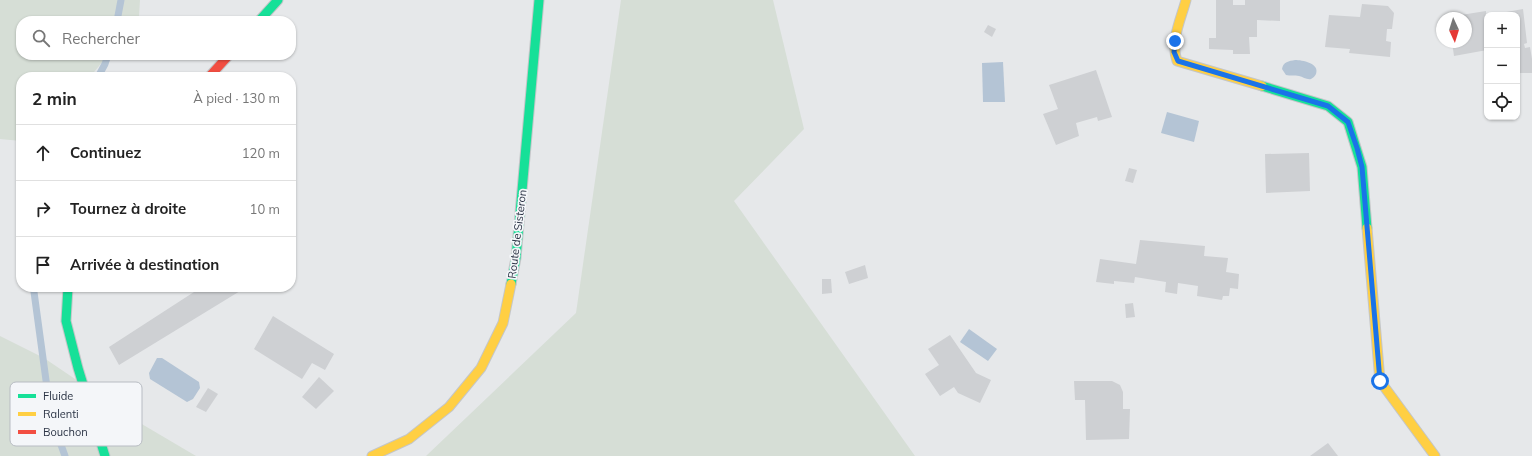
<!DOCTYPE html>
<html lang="fr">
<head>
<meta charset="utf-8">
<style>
  body { margin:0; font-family:Mulish,sans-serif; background:#f6f6f6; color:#222 }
  .controls { position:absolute; right:12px; top:12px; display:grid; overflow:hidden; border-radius:8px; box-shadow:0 1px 3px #0004 }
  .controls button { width:36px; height:36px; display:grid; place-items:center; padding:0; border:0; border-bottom:1px solid #e0e0e0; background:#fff; color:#222; font:20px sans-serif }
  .compass { position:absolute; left:1436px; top:12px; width:36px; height:36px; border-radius:50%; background:#fff; box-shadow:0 1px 3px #0004; rotate:176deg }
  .stop { position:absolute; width:12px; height:12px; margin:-9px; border:3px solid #1a73e8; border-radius:50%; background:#fff }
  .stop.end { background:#1a73e8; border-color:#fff; box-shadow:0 1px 4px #0008 }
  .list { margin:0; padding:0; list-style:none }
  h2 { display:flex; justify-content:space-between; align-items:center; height:52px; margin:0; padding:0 16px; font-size:17px }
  h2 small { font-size:13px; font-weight:400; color:#767676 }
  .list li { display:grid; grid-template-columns:26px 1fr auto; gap:12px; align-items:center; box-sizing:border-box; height:56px; padding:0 16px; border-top:1px solid #e0e0e0 }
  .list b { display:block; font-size:15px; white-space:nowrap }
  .list em { font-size:13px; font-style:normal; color:#767676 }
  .icon { flex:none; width:22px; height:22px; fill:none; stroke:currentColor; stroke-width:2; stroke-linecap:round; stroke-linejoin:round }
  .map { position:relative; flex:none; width:1532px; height:456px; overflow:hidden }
  .search { position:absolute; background:#fff; box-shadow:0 1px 3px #0004; left:16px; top:16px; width:280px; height:44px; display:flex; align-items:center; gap:10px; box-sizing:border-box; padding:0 14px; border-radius:16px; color:#767676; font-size:15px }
  .panel { position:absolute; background:#fff; box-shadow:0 1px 3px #0004; left:16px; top:72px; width:280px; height:220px; border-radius:16px }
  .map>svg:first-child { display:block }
  .green { fill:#d6ded6 }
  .water { fill:#b4c4d5 }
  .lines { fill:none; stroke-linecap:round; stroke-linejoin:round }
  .stream { stroke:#b4c4d5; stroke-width:7 }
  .building { fill:#ced0d3 }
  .fast-casing { stroke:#c4c6c8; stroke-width:11 }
  .slow-casing { stroke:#c4c6c8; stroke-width:11 }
  .jam-casing { stroke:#c4c6c8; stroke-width:11 }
  .fast { stroke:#16e098; stroke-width:9 }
  .slow { stroke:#ffcf43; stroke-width:9 }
  .jam { stroke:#f24e42; stroke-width:9 }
  .route { stroke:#1a73e8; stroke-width:5 }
  .labels { text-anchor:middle; stroke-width:3.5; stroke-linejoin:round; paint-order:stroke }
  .street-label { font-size:11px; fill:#2b3445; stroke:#f4f6f9 }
  .key { fill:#f4f6f9; stroke:#b8bcc3; stroke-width:1 }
  .key-label { font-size:11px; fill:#2b3445 }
</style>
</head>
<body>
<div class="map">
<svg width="1532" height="456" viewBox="0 0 1532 456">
  <rect width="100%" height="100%" fill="#e6e8ea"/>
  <g class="green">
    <path d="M0 0H140L139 16 136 21H21V55H108L90 77H21V141L0 139Z"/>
    <path d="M621 0H773L804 129 734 201 915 456H426L576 313Z"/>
    <path d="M0 336 44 358 140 423 196 456H0Z"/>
  </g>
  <g class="water">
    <path d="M1295 60C1302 60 1320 63 1316 74 1315 76 1313 78 1311 79 1307 80 1303 77 1299 76 1295 75 1290 76 1286 75L1282 69C1283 62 1289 61 1295 60Z"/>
    <path d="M1003 62 1005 102H983L982 63Z"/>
    <path d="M1167 112 1199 121 1194 142 1161 133Z"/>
    <path d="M969 329 997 349 988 361 960 342Z"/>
    <path d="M157 358H162L199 382 200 388 193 399 187 402 150 379 149 373Z"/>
  </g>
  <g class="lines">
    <g class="stream">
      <path d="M117 21 121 0"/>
      <path d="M98 77 105 64 108 55"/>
      <path d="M35 287 34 292 51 417 65 456"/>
    </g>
  </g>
  <g class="building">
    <path d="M1216 0H1233V5H1245V0H1280V21L1257 20V37H1249L1250 54H1233V50L1209 49V38H1216Z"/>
    <path d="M1362 4 1388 6 1394 13 1392 29H1387L1386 41 1391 42 1390 57 1349 53 1350 49 1325 47 1329 15 1360 17Z"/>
    <path d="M1523 9 1527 43 1524 44 1525 48 1530 47 1532 59V73H1517V15H1502L1501 13Z"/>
    <path d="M1486 11 1487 50 1454 56 1452 42H1466V18L1448 17Z"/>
    <path d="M988 25 996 29 992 37 984 32Z"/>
    <path d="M1096 70 1112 117 1098 121 1097 117 1076 123 1079 136 1056 145 1043 114 1058 109 1049 85Z"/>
    <path d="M1309 153 1310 191 1266 193 1265 154Z"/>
    <path d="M1129 168 1137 170 1133 183 1125 181Z"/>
    <path d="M1140 240 1205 246 1204 256 1228 258 1226 272 1239 274 1238 289 1230 288 1229 296H1223L1222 300 1197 296 1198 286 1178 283 1177 294 1165 292 1166 282 1135 277 1134 283 1114 281V284L1096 282 1100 259 1136 264Z"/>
    <path d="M865 265 868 278 849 284 845 272Z"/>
    <path d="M822 279H831L832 293 822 294Z"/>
    <path d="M198 287H209L214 291 218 287 245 288 119 365 109 347 194 292V291Z"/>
    <path d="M1133 303 1135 317 1126 318 1125 304Z"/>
    <path d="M273 316 334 354 325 370 312 363 302 379 254 349Z"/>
    <path d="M950 335 976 373 991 380 980 403 958 393 954 387 940 396 925 374 939 365 928 349Z"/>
    <path d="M319 377 334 391 316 409 302 397Z"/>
    <path d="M1074 381H1112L1120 385 1123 392V409H1130L1129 439 1086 440 1085 400H1075Z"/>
    <path d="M208 388 218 394 206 412 196 407Z"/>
    <path d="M1328 443 1338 456H1310Z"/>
  </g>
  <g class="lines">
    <defs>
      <g id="fast">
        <path d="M259 21 278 0"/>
        <path d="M1262 86 1328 106 1348 122 1362 167 1367 228"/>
        <path d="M511 284 516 258 539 0"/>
        <path d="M68 287 66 321 78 368 105 456"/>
      </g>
      <g id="slow">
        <path d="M1186 0C1181 19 1170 41 1177 61L1262 86"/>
        <path d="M1367 228 1380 381 1435 456"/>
        <path d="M372 456 409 439 449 407 481 368 503 323 511 284"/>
      </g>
      <path id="jam" d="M209 77 229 55"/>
    </defs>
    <use href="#fast" class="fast-casing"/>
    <use href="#slow" class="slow-casing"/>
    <use href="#jam" class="jam-casing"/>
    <use href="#fast" class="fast"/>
    <use href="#slow" class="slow"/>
    <use href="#jam" class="jam"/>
  </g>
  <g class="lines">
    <path class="route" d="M1175 41 1174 52 1178 61 1328 106 1348 122 1357 148 1362 167 1380 381"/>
  </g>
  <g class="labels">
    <g class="street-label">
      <text transform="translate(517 234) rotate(-83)" y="4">Route de Sisteron</text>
    </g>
  </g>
  <rect x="10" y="382" width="132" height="64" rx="6" class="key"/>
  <rect x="18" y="394" width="18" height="4" fill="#16e098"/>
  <rect x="18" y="412" width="18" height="4" fill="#ffcf43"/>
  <rect x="18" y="430" width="18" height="4" fill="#f24e42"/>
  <g class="key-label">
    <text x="43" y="400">Fluide</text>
    <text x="43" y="418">Ralenti</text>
    <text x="43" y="436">Bouchon</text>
  </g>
</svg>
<div class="controls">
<button>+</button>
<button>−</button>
<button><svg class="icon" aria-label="locate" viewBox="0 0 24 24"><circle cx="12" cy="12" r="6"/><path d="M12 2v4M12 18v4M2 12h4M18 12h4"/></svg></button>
</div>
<svg class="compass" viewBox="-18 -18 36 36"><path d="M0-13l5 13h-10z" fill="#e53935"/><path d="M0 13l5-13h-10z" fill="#767676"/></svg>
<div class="stop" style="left:1380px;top:381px"></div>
<div class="stop end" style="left:1175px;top:41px"></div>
<div class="search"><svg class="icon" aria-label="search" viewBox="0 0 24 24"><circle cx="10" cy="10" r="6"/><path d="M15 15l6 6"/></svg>Rechercher</div>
<section class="panel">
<h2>2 min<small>À pied · 130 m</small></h2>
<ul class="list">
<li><svg class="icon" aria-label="ahead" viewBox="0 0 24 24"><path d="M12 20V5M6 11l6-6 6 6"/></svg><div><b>Continuez</b></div><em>120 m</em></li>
<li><svg class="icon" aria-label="right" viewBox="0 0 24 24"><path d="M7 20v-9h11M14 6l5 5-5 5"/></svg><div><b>Tournez à droite</b></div><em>10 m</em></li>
<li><svg class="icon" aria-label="arrive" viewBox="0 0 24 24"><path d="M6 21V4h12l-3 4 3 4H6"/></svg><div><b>Arrivée à destination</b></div></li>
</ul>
</section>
</div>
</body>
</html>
